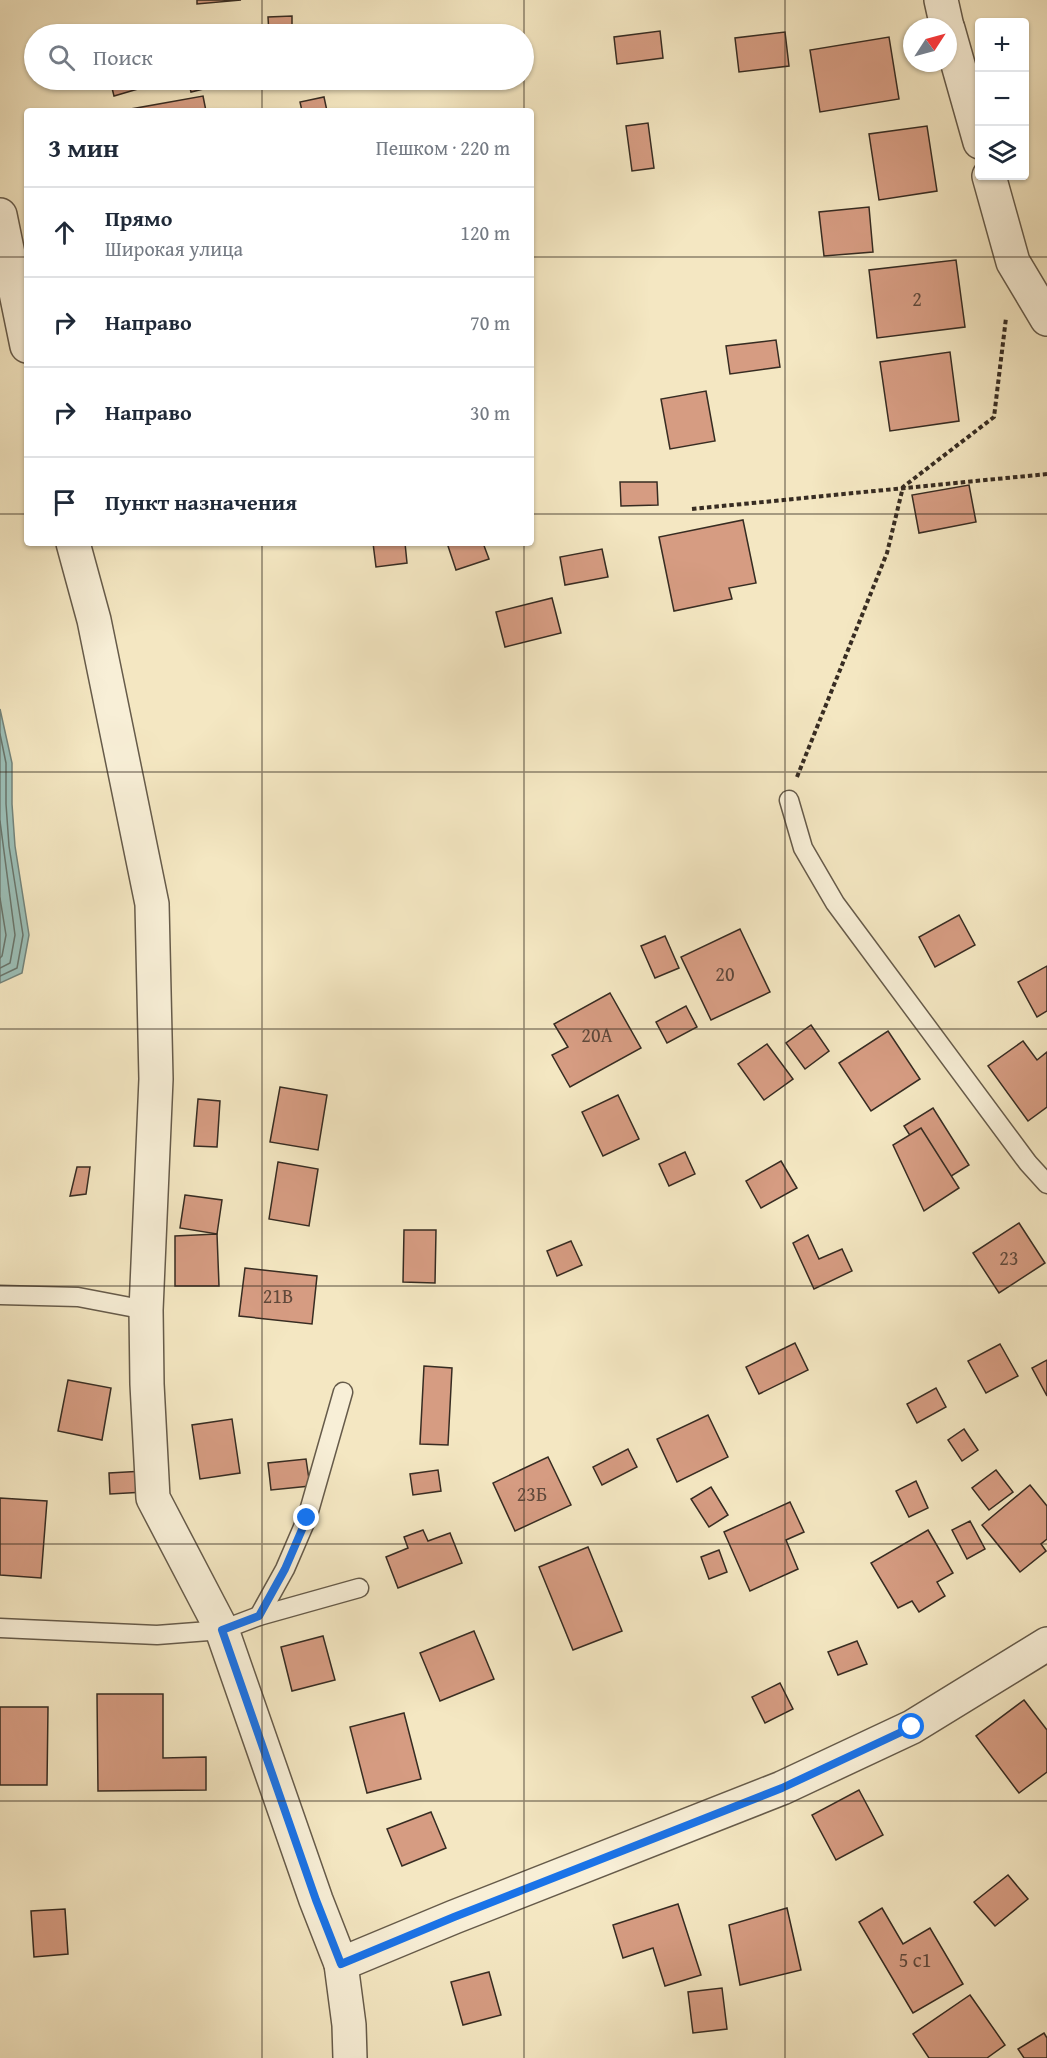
<!DOCTYPE html>
<html lang="ru">
<head>
<meta charset="utf-8">
<style>
  body { margin:0; font-family:"Gentium Book Plus",serif; background:#f2f2f3; color:#1f2937 }
  .controls { position:absolute; right:18px; top:18px; display:grid; overflow:hidden; border-radius:6px; box-shadow:0 2px 4px #0004 }
  .controls button { width:54px; height:54px; display:grid; place-items:center; padding:0; border:0; border-bottom:2px solid #e0e1e3; background:#fff; color:#1f2937; font:30px sans-serif }
  .compass { position:absolute; left:903px; top:18px; width:54px; height:54px; border-radius:50%; background:#fff; box-shadow:0 2px 4px #0004; rotate:54deg }
  .stop { position:absolute; width:18px; height:18px; margin:-14px; border:4px solid #1a73e8; border-radius:50%; background:#fff }
  .stop.end { background:#1a73e8; border-color:#fff; box-shadow:0 2px 6px #0008 }
  .list { margin:0; padding:0; list-style:none }
  h2 { display:flex; justify-content:space-between; align-items:center; height:78px; margin:0; padding:0 24px; font-size:26px }
  h2 small { font-size:20px; font-weight:400; color:#747a83 }
  .list li { display:grid; grid-template-columns:39px 1fr auto; gap:18px; align-items:center; box-sizing:border-box; height:90px; padding:0 24px; border-top:2px solid #e0e1e3 }
  .list b { display:block; font-size:22px; white-space:nowrap }
  .list p { margin:0; font-size:20px; white-space:nowrap; color:#747a83 }
  .list em { font-size:20px; font-style:normal; color:#747a83 }
  .icon { flex:none; width:33px; height:33px; fill:none; stroke:currentColor; stroke-width:2; stroke-linecap:round; stroke-linejoin:round }
  .map { position:relative; flex:none; width:1047px; height:2058px; overflow:hidden }
  .search { position:absolute; background:#fff; box-shadow:0 2px 4px #0004; left:24px; top:24px; width:510px; height:66px; display:flex; align-items:center; gap:15px; box-sizing:border-box; padding:0 21px; border-radius:33px; color:#747a83; font-size:22px }
  .panel { position:absolute; background:#fff; box-shadow:0 2px 4px #0004; left:24px; top:108px; width:510px; height:438px; border-radius:6px }
  .map>svg:first-child { display:block }
  .water { fill:#9cbfb7; stroke:#74847b; stroke-width:1.5 }
  .lines { fill:none; stroke-linecap:round; stroke-linejoin:round }
  .shore { stroke:#6a766c; stroke-width:1.5 }
  .building { fill:#d69c82; stroke:#372c22; stroke-width:1.5 }
  .lane-casing { stroke:#665b4a; stroke-width:21 }
  .street-casing { stroke:#665b4a; stroke-width:36 }
  .path { stroke:#372c22; stroke-width:4; stroke-dasharray:4.5 3; stroke-linecap:butt }
  .lane { stroke:#f8efd7; stroke-width:18 }
  .street { stroke:#f8efd7; stroke-width:33 }
  .route { stroke:#1a73e8; stroke-width:8 }
  .grid { fill:none; stroke:#372c22; stroke-width:1.5; stroke-opacity:0.55 }
  .labels { text-anchor:middle; stroke-width:4.5; stroke-linejoin:round; paint-order:stroke }
  .number-label { font-size:20px; fill:#5f483a }
</style>
</head>
<body>
<div class="map">
<svg width="1047" height="2058" viewBox="0 0 1047 2058">
  <rect width="100%" height="100%" fill="#f4e7c2"/>
  <filter id="stains"><feTurbulence type="fractalNoise" baseFrequency=".00333" numOctaves="4"/><feColorMatrix values="0 0 0 0 .2 0 0 0 0 .09 0 0 0 0 .02 0 0 0 .5 -.17"/></filter>
  <radialGradient id="worn" r=".72"><stop offset=".6" stop-color="#630" stop-opacity="0"/><stop offset="1" stop-color="#630" stop-opacity=".3"/></radialGradient>
  <path class="water" d="M0 709 12 763V804L15 846 29 935 22 973 0 983Z"/>
  <g class="lines">
    <g class="shore">
      <path d="M0 734 6 763V804L9 846 23 935 17 968 0 976"/>
      <path d="M0 821 15 935 10 963 0 968"/>
      <path d="M0 898 6 935 2 956 0 958"/>
    </g>
  </g>
  <g class="building">
    <path d="M197 0H241L197 4Z"/>
    <path d="M292 16V34H269L268 17Z"/>
    <path d="M370 29 371 34H338Z"/>
    <path d="M140 30 142 34H124Z"/>
    <path d="M660 31 663 58 617 64 614 37Z"/>
    <path d="M785 32 789 66 739 72 735 38Z"/>
    <path d="M889 37 899 99 820 112 810 50Z"/>
    <path d="M110 80H154L155 84 114 96Z"/>
    <path d="M188 80H222L224 84 191 92Z"/>
    <path d="M203 96 206 111H131V109Z"/>
    <path d="M324 97 327 111H302L300 102Z"/>
    <path d="M648 123 654 168 632 171 626 126Z"/>
    <path d="M927 126 937 191 879 200 869 134Z"/>
    <path d="M869 207 873 252 824 256 819 212Z"/>
    <path d="M956 260 965 327 877 338 869 270Z"/>
    <path d="M776 340 780 367 730 374 726 346Z"/>
    <path d="M950 352 959 421 890 431 880 362Z"/>
    <path d="M706 391 715 441 670 449 661 399Z"/>
    <path d="M620 482H657L658 505 621 506Z"/>
    <path d="M969 485 976 522 919 533 912 495Z"/>
    <path d="M743 520 756 583 729 588 732 599 674 611 659 537Z"/>
    <path d="M373 543H405L407 563 376 567Z"/>
    <path d="M447 543H483L489 559 456 570Z"/>
    <path d="M602 549 608 577 565 585 560 557Z"/>
    <path d="M552 598 561 633 505 647 496 612Z"/>
    <path d="M959 915 975 945 935 967 919 937Z"/>
    <path d="M740 929 770 992 711 1020 681 957Z"/>
    <path d="M665 936 679 968 655 978 641 946Z"/>
    <path d="M1047 966V1011L1037 1017 1018 982Z"/>
    <path d="M610 993 641 1048 570 1087 552 1055 568 1047 554 1024Z"/>
    <path d="M686 1006 697 1027 667 1043 656 1022Z"/>
    <path d="M811 1025 829 1051 805 1069 786 1043Z"/>
    <path d="M888 1031 920 1079 871 1111 839 1063Z"/>
    <path d="M1023 1041 1037 1060 1047 1052V1107L1028 1121 988 1066Z"/>
    <path d="M767 1044 793 1079 764 1100 738 1064Z"/>
    <path d="M280 1087 327 1095 318 1150 270 1142Z"/>
    <path d="M618 1095 639 1139 603 1156 582 1112Z"/>
    <path d="M198 1099 220 1101 217 1147 194 1146Z"/>
    <path d="M933 1108 969 1165 940 1183 904 1126Z"/>
    <path d="M921 1128 959 1188 924 1211 893 1145Z"/>
    <path d="M685 1152 695 1174 669 1186 659 1164Z"/>
    <path d="M781 1161 797 1188 761 1208 746 1181Z"/>
    <path d="M278 1162 318 1169 309 1226 269 1219Z"/>
    <path d="M77 1167H90L86 1194 70 1196Z"/>
    <path d="M185 1195 222 1200 217 1234 180 1228Z"/>
    <path d="M1019 1223 1045 1263 999 1293 973 1253Z"/>
    <path d="M404 1230H436L435 1283 403 1282Z"/>
    <path d="M217 1234 219 1286H175V1236Z"/>
    <path d="M808 1235 819 1259 842 1249 852 1271 814 1289 793 1243Z"/>
    <path d="M571 1241 582 1265 557 1276 547 1251Z"/>
    <path d="M245 1268 317 1276 312 1324 239 1316Z"/>
    <path d="M795 1343 808 1370 759 1394 746 1367Z"/>
    <path d="M1000 1344 1018 1376 986 1393 968 1361Z"/>
    <path d="M1047 1360V1396L1032 1368Z"/>
    <path d="M424 1366 452 1368 448 1445 420 1444Z"/>
    <path d="M68 1380 111 1388 102 1440 58 1431Z"/>
    <path d="M936 1388 946 1407 917 1423 907 1404Z"/>
    <path d="M708 1415 728 1457 677 1482 657 1439Z"/>
    <path d="M232 1419 240 1473 200 1479 192 1425Z"/>
    <path d="M964 1429 978 1450 962 1461 948 1440Z"/>
    <path d="M628 1449 637 1467 602 1485 593 1467Z"/>
    <path d="M548 1457 571 1505 515 1531 493 1483Z"/>
    <path d="M306 1459 310 1486 271 1490 268 1463Z"/>
    <path d="M438 1470 441 1491 413 1495 410 1474Z"/>
    <path d="M996 1470 1013 1492 989 1510 972 1488Z"/>
    <path d="M144 1471 145 1492 110 1494 109 1473Z"/>
    <path d="M916 1481 928 1508 909 1517 896 1491Z"/>
    <path d="M1030 1485 1047 1506V1539L1041 1544 1046 1551 1020 1572 982 1525Z"/>
    <path d="M711 1487 728 1515 709 1527 691 1499Z"/>
    <path d="M0 1498 47 1501 41 1578 0 1575Z"/>
    <path d="M790 1502 804 1532 786 1540 798 1569 750 1591 724 1532Z"/>
    <path d="M970 1521 985 1549 967 1559 952 1530Z"/>
    <path d="M423 1530 428 1541 450 1533 462 1563 398 1588 386 1557 408 1548 404 1537Z"/>
    <path d="M928 1530 953 1573 937 1582 945 1596 919 1612 912 1601 898 1608 871 1563Z"/>
    <path d="M588 1547 622 1631 573 1650 539 1567Z"/>
    <path d="M719 1550 727 1572 709 1579 701 1557Z"/>
    <path d="M474 1631 494 1679 440 1701 420 1653Z"/>
    <path d="M323 1636 335 1680 292 1691 281 1647Z"/>
    <path d="M857 1641 867 1664 838 1675 828 1652Z"/>
    <path d="M780 1683 793 1709 765 1723 752 1697Z"/>
    <path d="M97 1694H163V1758L206 1757V1790L98 1791Z"/>
    <path d="M1024 1700 1047 1730V1772L1019 1793 976 1736Z"/>
    <path d="M0 1707H48L47 1785H0Z"/>
    <path d="M404 1713 421 1779 367 1793 350 1727Z"/>
    <path d="M859 1790 883 1835 836 1860 812 1815Z"/>
    <path d="M431 1812 446 1848 402 1866 387 1829Z"/>
    <path d="M1008 1875 1028 1899 995 1926 974 1902Z"/>
    <path d="M678 1904 701 1975 665 1986 653 1948 623 1958 613 1925Z"/>
    <path d="M787 1908 801 1970 740 1985 729 1925Z"/>
    <path d="M882 1908 903 1944 930 1928 963 1984 913 2013 859 1922Z"/>
    <path d="M65 1909 68 1954 34 1957 31 1911Z"/>
    <path d="M489 1972 501 2015 463 2025 451 1982Z"/>
    <path d="M722 1988 727 2029 693 2033 688 1992Z"/>
    <path d="M970 1995 1005 2045 987 2058H929L913 2034Z"/>
    <path d="M1044 2033 1047 2038V2058H1024L1018 2049Z"/>
  </g>
  <g class="lines">
    <defs>
      <g id="lane">
        <path d="M789 800 803 848 835 903 1028 1163 1047 1184"/>
        <path d="M0 1295 78 1297 146 1310"/>
        <path d="M259 1616 285 1569 307 1518 343 1392"/>
        <path d="M0 1628 157 1635 222 1630 259 1616 359 1588"/>
      </g>
      <g id="street">
        <path d="M941 0 947 27"/>
        <path d="M948 29 980 142"/>
        <path d="M989 176 1013 262 1047 319"/>
        <path d="M0 215 27 346"/>
        <path d="M73 543 94 620 152 904 156 1079 146 1310 147 1384 153 1498 222 1630 316 1900 341 1964"/>
        <path d="M350 2058 349 2025 341 1964 454 1917 782 1788 912 1727 1047 1644"/>
      </g>
    </defs>
    <use href="#lane" class="lane-casing"/>
    <use href="#street" class="street-casing"/>
    <g class="path">
      <path d="M692 509 1047 474"/>
      <path d="M797 777 887 553 903 487 994 417 1006 318"/>
    </g>
    <use href="#lane" class="lane"/>
    <use href="#street" class="street"/>
  </g>
  <g class="lines">
    <path class="route" d="M307 1518 285 1569 259 1616 222 1630 316 1900 341 1964 454 1917 782 1788 912 1727"/>
  </g>
  <path class="grid" d="M262 0V34M524 0V34M785 0V2058M524 34V80M262 80V111M524 80V111M0 257H27M531 257H1047M0 514H27M531 514H1047M262 543V2058M524 543V2058M0 772H1047M0 1029H1047M0 1286H1047M0 1544H1047M0 1801H1047"/>
  <g class="labels">
    <g class="number-label">
      <text x="917" y="306">2</text>
      <text x="725" y="981">20</text>
      <text x="597" y="1042">20А</text>
      <text x="1009" y="1265">23</text>
      <text x="278" y="1303">21В</text>
      <text x="532" y="1501">23Б</text>
      <text x="915" y="1967">5 с1</text>
    </g>
  </g>
  <rect width="100%" height="100%" filter="url(#stains)"/>
  <rect width="100%" height="100%" fill="url(#worn)"/>
</svg>
<div class="controls">
<button>+</button>
<button>−</button>
<button><svg class="icon" aria-label="layers" viewBox="0 0 24 24"><path d="M12 4l9 5-9 5-9-5zM3 14l9 5 9-5"/></svg></button>
</div>
<svg class="compass" viewBox="-18 -18 36 36"><path d="M0-13l5 13h-10z" fill="#e53935"/><path d="M0 13l5-13h-10z" fill="#747a83"/></svg>
<div class="stop" style="left:912px;top:1727px"></div>
<div class="stop end" style="left:307px;top:1518px"></div>
<div class="search"><svg class="icon" aria-label="search" viewBox="0 0 24 24"><circle cx="10" cy="10" r="6"/><path d="M15 15l6 6"/></svg>Поиск</div>
<section class="panel">
<h2>3 мин<small>Пешком · 220 m</small></h2>
<ul class="list">
<li><svg class="icon" aria-label="ahead" viewBox="0 0 24 24"><path d="M12 20V5M6 11l6-6 6 6"/></svg><div><b>Прямо</b><p>Широкая улица</p></div><em>120 m</em></li>
<li><svg class="icon" aria-label="right" viewBox="0 0 24 24"><path d="M7 20v-9h11M14 6l5 5-5 5"/></svg><div><b>Направо</b></div><em>70 m</em></li>
<li><svg class="icon" aria-label="right" viewBox="0 0 24 24"><path d="M7 20v-9h11M14 6l5 5-5 5"/></svg><div><b>Направо</b></div><em>30 m</em></li>
<li><svg class="icon" aria-label="arrive" viewBox="0 0 24 24"><path d="M6 21V4h12l-3 4 3 4H6"/></svg><div><b>Пункт назначения</b></div></li>
</ul>
</section>
</div>
</body>
</html>
